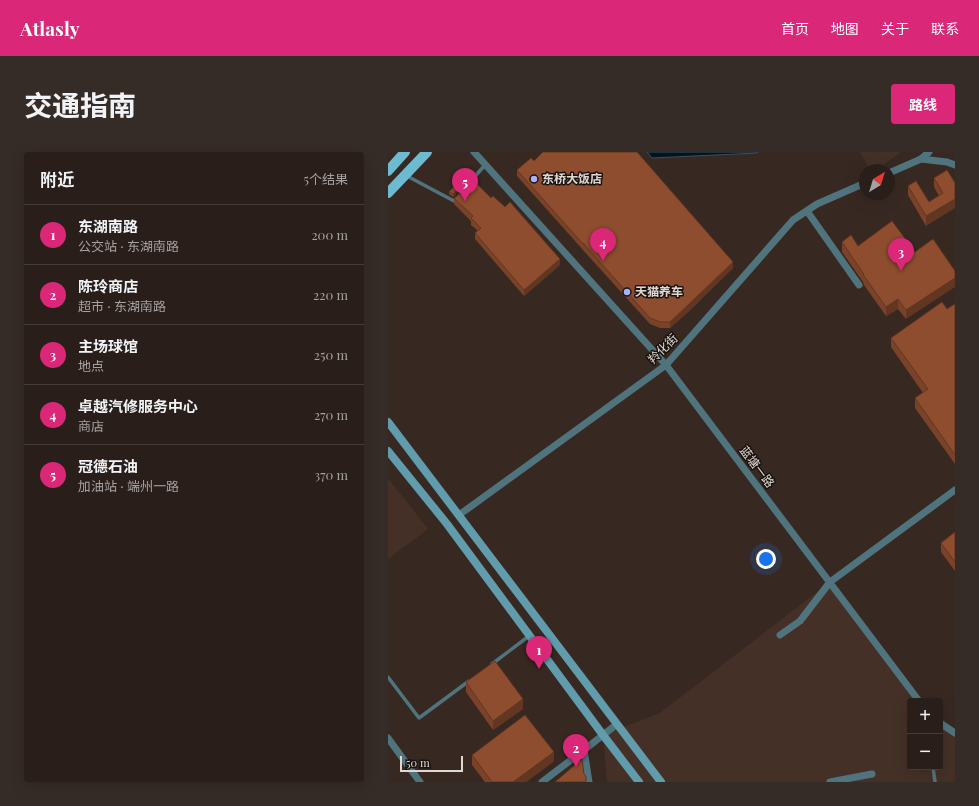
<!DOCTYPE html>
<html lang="zh">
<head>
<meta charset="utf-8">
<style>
  body { margin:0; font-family:"Playfair Display","Noto Sans SC",serif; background:#352b27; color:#f1f3f6 }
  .controls { position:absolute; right:12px; bottom:12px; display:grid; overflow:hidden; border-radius:4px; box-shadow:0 4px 16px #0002 }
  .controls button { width:36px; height:36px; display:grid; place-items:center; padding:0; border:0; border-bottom:1px solid #453c39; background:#291e1a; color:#f1f3f6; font:20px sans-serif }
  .compass { position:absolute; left:471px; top:12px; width:36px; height:36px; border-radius:50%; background:#291e1a; box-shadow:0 4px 16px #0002; rotate:38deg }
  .scale { position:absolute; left:12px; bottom:10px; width:63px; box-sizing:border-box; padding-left:4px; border:2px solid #e0d6d2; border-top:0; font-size:11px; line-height:14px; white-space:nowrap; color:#e0d6d2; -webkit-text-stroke:3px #191310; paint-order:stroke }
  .you { position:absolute; left:378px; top:407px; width:14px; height:14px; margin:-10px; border:3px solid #fff; border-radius:50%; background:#1a73e8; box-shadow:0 0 0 6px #1a73e833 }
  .badge { display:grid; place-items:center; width:26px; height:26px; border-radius:50%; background:#db2777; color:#fff; font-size:13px; font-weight:700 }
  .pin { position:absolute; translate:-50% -33px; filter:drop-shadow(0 1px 2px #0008) }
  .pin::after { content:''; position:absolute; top:21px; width:14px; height:12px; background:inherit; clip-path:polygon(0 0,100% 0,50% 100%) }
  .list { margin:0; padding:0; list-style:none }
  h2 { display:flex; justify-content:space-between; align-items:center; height:52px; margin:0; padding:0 16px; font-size:17px }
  h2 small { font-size:13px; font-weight:400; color:#a5a2a2 }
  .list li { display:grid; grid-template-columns:26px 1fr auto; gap:12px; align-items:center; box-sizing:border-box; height:60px; padding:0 16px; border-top:1px solid #453c39 }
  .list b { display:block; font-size:15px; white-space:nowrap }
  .list p { margin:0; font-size:13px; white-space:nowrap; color:#a5a2a2 }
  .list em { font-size:13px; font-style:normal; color:#a5a2a2 }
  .map { position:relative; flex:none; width:567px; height:630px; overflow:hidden; border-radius:4px }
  header { display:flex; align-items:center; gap:24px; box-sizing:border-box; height:56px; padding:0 20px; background:#db2777; color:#fff }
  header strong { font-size:19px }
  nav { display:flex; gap:22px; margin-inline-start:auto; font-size:14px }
  .intro { display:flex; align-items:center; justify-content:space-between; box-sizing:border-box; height:96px; padding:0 24px }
  h1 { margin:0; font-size:28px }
  .button { padding:10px 18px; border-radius:4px; background:#db2777; color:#fff; font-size:14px; font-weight:700 }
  main { display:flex; gap:24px; padding:0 24px }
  aside { flex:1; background:#291e1a; border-radius:4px; box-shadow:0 4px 16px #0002 }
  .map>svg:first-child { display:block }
  .built { fill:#443027 }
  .water { fill:#001521; stroke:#434f56 }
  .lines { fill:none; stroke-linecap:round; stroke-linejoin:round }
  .lane { stroke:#50747e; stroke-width:3.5 }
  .street { stroke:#50747e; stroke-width:7 }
  .secondary { stroke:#619cad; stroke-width:8 }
  .primary { stroke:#6dbbd1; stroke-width:10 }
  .wall { fill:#7a4228 }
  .shaded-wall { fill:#633621 }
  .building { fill:#8e4d2f; stroke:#633621 }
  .poi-dot { fill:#a6b1fc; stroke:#191310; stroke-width:1.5 }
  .labels { text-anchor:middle; stroke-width:3; stroke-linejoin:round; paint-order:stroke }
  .poi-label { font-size:12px; font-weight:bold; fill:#e0d6d2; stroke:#191310; text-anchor:start }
  .street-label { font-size:12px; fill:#e0d6d2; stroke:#191310 }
</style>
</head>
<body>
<header>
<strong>Atlasly</strong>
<nav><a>首页</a><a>地图</a><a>关于</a><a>联系</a></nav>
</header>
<div class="intro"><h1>交通指南</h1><a class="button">路线</a></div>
<main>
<aside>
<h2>附近<small>5个结果</small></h2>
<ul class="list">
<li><span class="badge">1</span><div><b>东湖南路</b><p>公交站 · 东湖南路</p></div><em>200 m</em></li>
<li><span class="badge">2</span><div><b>陈玲商店</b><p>超市 · 东湖南路</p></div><em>220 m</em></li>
<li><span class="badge">3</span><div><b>主场球馆</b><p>地点</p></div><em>250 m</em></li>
<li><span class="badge">4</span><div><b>卓越汽修服务中心</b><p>商店</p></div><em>270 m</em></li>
<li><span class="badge">5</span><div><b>冠德石油</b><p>加油站 · 端州一路</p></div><em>370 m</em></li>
</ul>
</aside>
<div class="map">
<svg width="567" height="630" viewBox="0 0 567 630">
  <rect width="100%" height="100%" fill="#372822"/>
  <g class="built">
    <path d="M472 0H513L488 18H482Z"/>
    <path d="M0 326 40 377 0 407Z"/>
    <path d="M442 430 531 549H522V615H552V571L567 581V630H219L215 583 272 561Z"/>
  </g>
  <path class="water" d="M259 0H370L369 1 264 6Z"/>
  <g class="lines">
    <g class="lane">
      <path d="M19 24 66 49 69 46"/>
      <path d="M82 30 97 13"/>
      <path d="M104 512 141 484"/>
      <path d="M0 525 31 566 81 529"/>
      <path d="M545 615 547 630"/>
    </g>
    <g class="street">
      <path d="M86 0 278 213 531 549"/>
      <path d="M533 7 559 10 567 13"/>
      <path d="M501 21 533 7 541 0"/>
      <path d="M419 59 471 133"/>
      <path d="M71 363 278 213 405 68 429 52 477 31"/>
      <path d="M392 483 412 469 442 430 567 338"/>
      <path d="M552 571 567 581"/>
      <path d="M0 586 32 630"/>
      <path d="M154 630 196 598"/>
      <path d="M201 630 196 598 229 572"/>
      <path d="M442 630 484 622"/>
    </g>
    <g class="secondary">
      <path d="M0 270 273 630"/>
      <path d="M0 299 59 372 215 583 251 630"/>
    </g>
    <g class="primary">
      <path d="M0 19 17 0"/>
      <path d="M0 41 39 0"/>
    </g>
  </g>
  <g class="wall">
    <path d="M146 9 345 116 300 160 282 176H272L262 172 195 98 129 24V18Z"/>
    <path d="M546 26 567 31 538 74 520 43V34L541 50 551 44 546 35Z"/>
    <path d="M79 29 65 45 61 42V40Z"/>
    <path d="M66 46 172 113 136 144 87 87V81L90 79 83 73V69L66 52Z"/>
    <path d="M454 90 470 94 527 100 518 167 510 157 498 164 476 133 475 130 454 100Z"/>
    <path d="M567 152V312L527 256V246L535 241 503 195V186L559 157Z"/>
    <path d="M567 380V419L553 400V391Z"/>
    <path d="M78 530 135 557 105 578 78 540Z"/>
    <path d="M84 603 166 609 138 630H97L84 613Z"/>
  </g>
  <g class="shaded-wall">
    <path d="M79 27V29L65 45V42Z"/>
    <path d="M567 47V56L538 74V64Z"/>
    <path d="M172 107V113L136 144V138Z"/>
    <path d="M345 110V116L300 160 282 176V170Z"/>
    <path d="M567 126V135L518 167V158Z"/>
    <path d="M510 147V157L498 164V155Z"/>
    <path d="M135 547V557L105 578V569Z"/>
    <path d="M166 600V609L138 630H125Z"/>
  </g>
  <g class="building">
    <path d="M155 0H249L345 110 300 153 282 170H272L262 166 195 91V92L129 18 143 6 146 9Z"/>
    <path d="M559 18 567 31V47L538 64 520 34 528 29 541 50 555 41 546 26Z"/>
    <path d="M76 24 79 27 65 42 61 40Z"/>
    <path d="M84 27 103 46 105 44 117 55 122 50 172 107 136 138 87 81 93 76 83 66 85 64 66 46 68 45Z"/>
    <path d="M504 69 527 100 545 87 567 119V126L518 158 510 147 498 155 476 124 475 121 454 90 463 83 470 94Z"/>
    <path d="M554 150 559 157 567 152V303L527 246 540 237 503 186Z"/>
    <path d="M567 380V410L553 391Z"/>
    <path d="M107 509 135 547 105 569 78 530Z"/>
    <path d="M137 563 166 600 125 630H104L84 603Z"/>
    <path d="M194 607 196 622 198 624V630H167Z"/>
  </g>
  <g class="poi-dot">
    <circle cx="146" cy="27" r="4"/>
    <circle cx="239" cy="140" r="4"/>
  </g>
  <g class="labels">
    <g class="poi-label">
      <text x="154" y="31">东桥大饭店</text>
      <text x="247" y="144">天猫养车</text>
    </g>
    <g class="street-label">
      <text transform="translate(275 197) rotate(-45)" y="4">羚化街</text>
      <text transform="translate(369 315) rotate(53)" y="4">蓝塘一路</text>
    </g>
  </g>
</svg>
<div class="controls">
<button>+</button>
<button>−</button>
</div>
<svg class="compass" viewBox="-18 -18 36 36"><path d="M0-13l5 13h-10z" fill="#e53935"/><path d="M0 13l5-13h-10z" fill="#a5a2a2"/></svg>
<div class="scale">50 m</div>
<div class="you"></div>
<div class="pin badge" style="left:151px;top:517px">1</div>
<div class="pin badge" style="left:188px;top:615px">2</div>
<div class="pin badge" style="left:513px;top:119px">3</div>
<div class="pin badge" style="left:215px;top:109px">4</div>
<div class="pin badge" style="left:77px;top:49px">5</div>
</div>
</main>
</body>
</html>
